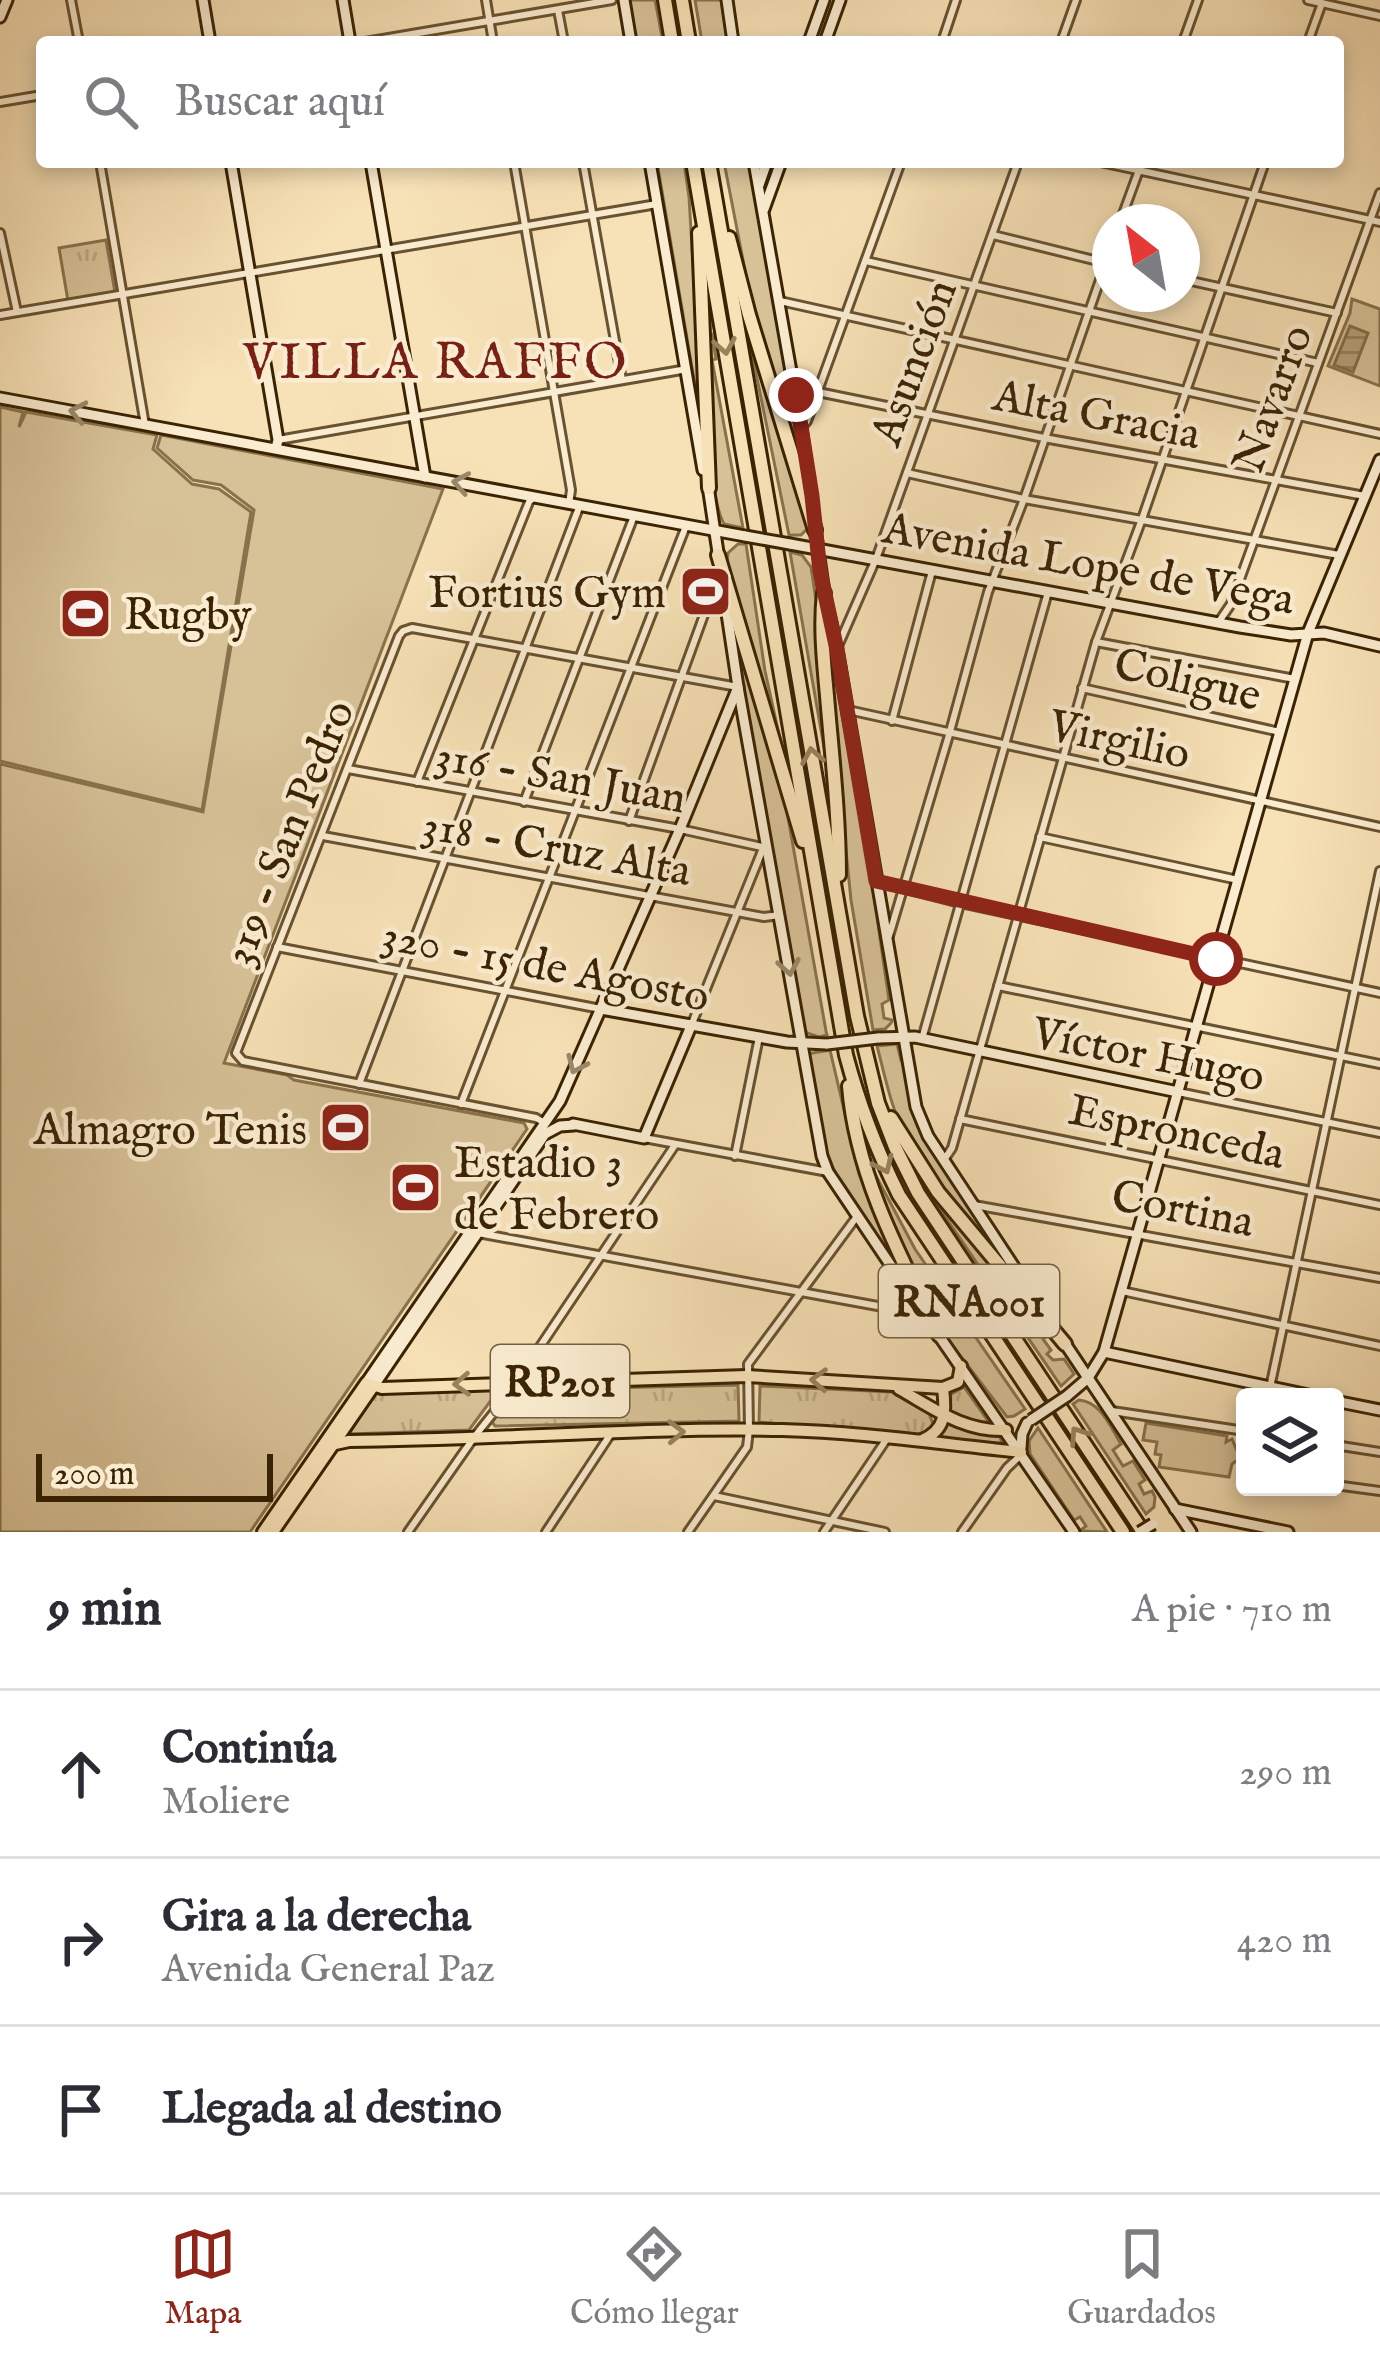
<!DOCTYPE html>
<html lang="es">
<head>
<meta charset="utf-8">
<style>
  body { margin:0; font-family:"IM FELL English",serif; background:#f2f2f3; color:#2b2b33 }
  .controls { position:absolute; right:36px; bottom:36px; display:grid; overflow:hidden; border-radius:12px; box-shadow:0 6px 18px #0003 }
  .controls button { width:108px; height:108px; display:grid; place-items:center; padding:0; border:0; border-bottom:3px solid #e1e1e2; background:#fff; color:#2b2b33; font:60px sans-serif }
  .compass { position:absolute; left:1092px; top:204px; width:108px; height:108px; border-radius:50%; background:#fff; box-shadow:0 6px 18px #0003; rotate:329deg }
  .scale { position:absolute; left:36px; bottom:30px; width:237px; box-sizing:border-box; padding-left:12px; border:6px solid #3a2302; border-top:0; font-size:33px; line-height:42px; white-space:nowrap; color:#3a2302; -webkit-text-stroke:9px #faecd0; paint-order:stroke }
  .stop { position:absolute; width:36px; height:36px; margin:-27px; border:9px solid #8f2418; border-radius:50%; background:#fff }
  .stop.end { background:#8f2418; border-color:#fff; box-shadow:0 3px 12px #0008 }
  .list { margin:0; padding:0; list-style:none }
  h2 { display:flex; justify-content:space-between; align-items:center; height:156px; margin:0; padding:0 48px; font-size:51px }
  h2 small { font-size:39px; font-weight:400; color:#7c7c81 }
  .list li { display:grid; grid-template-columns:78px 1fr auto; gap:36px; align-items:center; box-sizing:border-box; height:168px; padding:0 48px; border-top:3px solid #e1e1e2 }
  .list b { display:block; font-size:45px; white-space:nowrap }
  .list p { margin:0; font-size:39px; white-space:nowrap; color:#7c7c81 }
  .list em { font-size:39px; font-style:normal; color:#7c7c81 }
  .icon { flex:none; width:66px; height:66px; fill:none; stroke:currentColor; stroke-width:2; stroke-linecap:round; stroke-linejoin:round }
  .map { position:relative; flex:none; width:1380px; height:1532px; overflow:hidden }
  .search { position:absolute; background:#fff; box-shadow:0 6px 18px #0003; left:36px; right:36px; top:36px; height:132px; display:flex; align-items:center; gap:30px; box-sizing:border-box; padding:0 42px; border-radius:12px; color:#7c7c81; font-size:45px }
  .sheet { height:660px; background:#fff }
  nav { display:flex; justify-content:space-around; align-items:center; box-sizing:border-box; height:168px; border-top:3px solid #e1e1e2; background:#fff; font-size:33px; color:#7c7c81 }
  nav a { display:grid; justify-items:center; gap:6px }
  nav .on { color:#8f2418 }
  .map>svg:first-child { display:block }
  .grass { fill:#d7c197; stroke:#88724c; stroke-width:3 }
  .park { fill:url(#park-tufts); stroke:#88724c; stroke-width:3 }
  .water { fill:url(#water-rules); stroke:#856e49; stroke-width:3 }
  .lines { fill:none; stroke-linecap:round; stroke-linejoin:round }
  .street-casing { stroke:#69522f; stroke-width:12 }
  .secondary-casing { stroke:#3a2302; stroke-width:15 }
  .primary-casing { stroke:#3a2302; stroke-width:16 }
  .highway-casing { stroke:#3a2302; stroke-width:18 }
  .street { stroke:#faecd0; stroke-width:6 }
  .secondary { stroke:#faecd0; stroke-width:9 }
  .primary { stroke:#f7e1b6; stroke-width:10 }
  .highway { stroke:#f7e1b6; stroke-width:12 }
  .secondary-bridge-casing { stroke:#3a2302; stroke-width:15; stroke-linecap:butt }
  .secondary-bridge { stroke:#faecd0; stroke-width:9 }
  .oneway { stroke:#98825c }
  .oneway2 { stroke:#9a8869 }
  .route { stroke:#8f2418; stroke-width:15 }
  .labels { text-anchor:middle; stroke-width:9; stroke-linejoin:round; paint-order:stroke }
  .shield { fill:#faecd0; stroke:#745f40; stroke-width:3 }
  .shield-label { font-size:42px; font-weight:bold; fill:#3a2302 }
  .street-label { font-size:45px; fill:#3a2302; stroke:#faecd0 }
  .poi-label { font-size:45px; fill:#3a2302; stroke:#faecd0; text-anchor:end }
  .quarter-label { font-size:51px; letter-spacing:3px; fill:#7a1f14; stroke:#faecd0 }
</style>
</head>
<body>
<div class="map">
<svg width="1380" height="1532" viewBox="0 0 1380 1532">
  <defs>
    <pattern id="park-tufts" width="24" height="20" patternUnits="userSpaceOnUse" patternTransform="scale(3)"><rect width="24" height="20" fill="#d7c197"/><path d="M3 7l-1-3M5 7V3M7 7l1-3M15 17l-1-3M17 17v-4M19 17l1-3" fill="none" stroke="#b9a680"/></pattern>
    <pattern id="water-rules" width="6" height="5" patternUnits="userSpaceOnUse" patternTransform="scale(3)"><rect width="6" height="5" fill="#b7a079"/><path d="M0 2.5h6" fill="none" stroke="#968261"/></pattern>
  </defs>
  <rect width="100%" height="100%" fill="#f7e1b6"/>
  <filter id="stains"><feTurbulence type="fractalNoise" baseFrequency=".00167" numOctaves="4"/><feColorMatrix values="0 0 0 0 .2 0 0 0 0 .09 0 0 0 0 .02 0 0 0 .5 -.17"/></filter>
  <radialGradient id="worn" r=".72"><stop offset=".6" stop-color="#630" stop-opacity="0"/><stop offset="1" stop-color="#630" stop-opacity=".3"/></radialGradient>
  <g class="grass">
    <path d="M629 0H655L663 42H636Z"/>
    <path d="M695 0H722L729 42H702Z"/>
    <path d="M657 162H684L689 197 701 397H697Z"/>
    <path d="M724 162H749L802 461 799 462 748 286Z"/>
    <path d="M1352 299 1380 309V386L1328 366 1350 313Z"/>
    <path d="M712 334 716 359 712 360 743 528 724 524C705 489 709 379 708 335Z"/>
    <path d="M751 349H756L805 508 807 529 801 535H789Z"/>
    <path d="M0 407 23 412 19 427 26 412 157 435 153 449 192 484 219 489 251 512 202 810 0 761Z"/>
    <path d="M161 435 443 489 224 1063 287 1075 294 1080 524 1123 527 1129 250 1532H0V764L203 812 254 510 221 485 193 480 157 448Z"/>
    <path d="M738 544H746L765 671 782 748H780L727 561 728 553Z"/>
    <path d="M790 552 802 555 811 567 817 607 829 776Z"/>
    <path d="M728 607 764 718 787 812 826 1031 827 1035 819 1037 807 1033 804 1029 738 685Z"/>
    <path d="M831 658 864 828 889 1000 882 1004 884 1018 892 1020 891 1023 885 1029 873 1030 851 900 838 772Z"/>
    <path d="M897 1044 901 1060H904L911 1107 917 1125 1034 1302C993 1251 937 1194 906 1136 891 1109 885 1076 877 1046Z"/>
    <path d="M830 1050 859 1174 910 1286C884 1247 851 1208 832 1166 817 1131 813 1091 807 1054Z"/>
    <path d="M875 1174 915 1249 1025 1409 1014 1416 1007 1417 946 1337 891 1229Z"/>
    <path d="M937 1199 1049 1334 1043 1339 1051 1350 1047 1354 1053 1360 1064 1359 1074 1374 1061 1386 944 1215 934 1200Z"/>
    <path d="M1079 1400C1101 1402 1110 1426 1121 1444L1113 1450 1123 1466 1133 1461 1145 1480 1139 1484 1144 1494 1152 1491 1155 1497 1154 1507 1146 1514 1073 1404Z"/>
    <path d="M943 1420 971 1432 1000 1437 1003 1446 941 1437Z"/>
    <path d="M1146 1423 1227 1436 1226 1442 1232 1439 1240 1458 1232 1464 1229 1477 1159 1467 1161 1455 1155 1454 1157 1442 1143 1440Z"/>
    <path d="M1038 1428 1107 1532 1080 1531 1086 1526 1080 1517 1074 1520 1030 1454 1029 1441Z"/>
  </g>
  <g class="park">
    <path d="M106 240 115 292 68 301 59 248Z"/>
    <path d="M738 1385 739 1421 495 1426 492 1422 517 1390Z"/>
    <path d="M760 1386 892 1392 928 1411 933 1424 924 1435 759 1422Z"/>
    <path d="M964 1387 988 1421 989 1424 965 1420 947 1412 948 1396Z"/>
    <path d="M494 1390 495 1395 469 1430 349 1434 375 1393Z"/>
  </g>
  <path class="water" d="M1350 326 1368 333 1353 372 1334 365Z"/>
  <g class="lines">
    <defs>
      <g id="street">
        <path d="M71 0 79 42"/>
        <path d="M486 0 493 42"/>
        <path d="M1308 0 1380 16"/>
        <path d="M558 10 564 42"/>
        <path d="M365 42 612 0"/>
        <path d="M942 42 956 0"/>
        <path d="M1061 42 1076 0"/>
        <path d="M1183 42 1198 0"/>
        <path d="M1308 42 1322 3"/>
        <path d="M0 102 42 95"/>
        <path d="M100 162 145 425"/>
        <path d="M514 162 571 490 569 504"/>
        <path d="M583 162 622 380"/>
        <path d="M1100 162 1380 222"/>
        <path d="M1120 222 1142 162"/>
        <path d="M0 233 17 312"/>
        <path d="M993 235 1110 264"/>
        <path d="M866 261 1318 363"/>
        <path d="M1182 279 1337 313"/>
        <path d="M780 301 1380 434"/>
        <path d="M0 315 657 204"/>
        <path d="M818 392 1044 438 1365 496"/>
        <path d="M801 428 807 421 901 162"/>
        <path d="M278 440 687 369"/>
        <path d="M907 473 1024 499 1339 555"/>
        <path d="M1218 623 1231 604 1380 193"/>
        <path d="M1096 642 1295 679"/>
        <path d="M838 646 876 559 1018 162"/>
        <path d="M1082 688 1280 732"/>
        <path d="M848 710 1380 827"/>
        <path d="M892 721 932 571"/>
        <path d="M348 769 680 829 762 847"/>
        <path d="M417 782 529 502 534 497"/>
        <path d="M524 802 634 516"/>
        <path d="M629 821 709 601 722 580"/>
        <path d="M323 836 764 917 780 915"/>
        <path d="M1040 837 1238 880"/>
        <path d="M879 882 960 903 1380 993"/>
        <path d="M889 936 949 735 988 592 1024 499 1110 251"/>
        <path d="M277 947 601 1009"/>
        <path d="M998 986 1380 1064"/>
        <path d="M691 1026 764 846"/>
        <path d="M922 1039 1048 592"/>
        <path d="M359 1084 580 505"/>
        <path d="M1178 1092 1380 1133"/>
        <path d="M461 1104 686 526"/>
        <path d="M960 1119 1380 1205"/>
        <path d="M545 1123 536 1118 243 1061 236 1053 399 636 403 631 412 628 738 687"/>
        <path d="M644 1138 828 1172"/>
        <path d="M735 1156 759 1037"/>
        <path d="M944 1160 952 1148 1096 642 1142 519 1265 162"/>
        <path d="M974 1205 1380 1278"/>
        <path d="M478 1233 905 1311 920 1310"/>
        <path d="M1122 1291 1380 1346"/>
        <path d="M1268 1397 1380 871"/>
        <path d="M1112 1411 1245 1431"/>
        <path d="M1335 1445 1380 1452"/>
        <path d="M1335 1485 1380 1491"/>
        <path d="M714 1496 885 1532"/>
        <path d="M408 1532 475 1436 507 1396 675 1145"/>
        <path d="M546 1532 610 1435"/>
        <path d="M688 1532 747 1447 749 1430 748 1364 858 1215"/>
        <path d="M824 1532 886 1440"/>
        <path d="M962 1532 1007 1468 1022 1454"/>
      </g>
      <g id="secondary">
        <path d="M203 0 210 42"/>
        <path d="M343 0 350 42"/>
        <path d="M624 0 631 42"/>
        <path d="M727 0 733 42"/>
        <path d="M0 17 7 0"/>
        <path d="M809 42 824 0"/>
        <path d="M825 42 840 0"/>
        <path d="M231 162 278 440 276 448"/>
        <path d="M371 162 425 477"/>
        <path d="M650 162 703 470"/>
        <path d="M754 162 801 428 824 593 837 649 916 1107 928 1136 1041 1308"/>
        <path d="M759 185 767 162"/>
        <path d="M764 209 781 162"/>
        <path d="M0 398 745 536"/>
        <path d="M708 486 719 559"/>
        <path d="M790 544 1240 627 1291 635 1324 633 1380 646"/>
        <path d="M723 587 738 687 822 1156 828 1172 922 1312"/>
        <path d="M601 1009 787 1042 827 1044"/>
        <path d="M878 1038 915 1037 1178 1092"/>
        <path d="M573 1124 644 1138 691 1026"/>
        <path d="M935 1330 1074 1532"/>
        <path d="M1064 1342 1191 1532"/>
        <path d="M1104 1352 1318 1397"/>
        <path d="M366 1383 560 1101 680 829 738 687"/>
        <path d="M373 1387 545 1134 560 1126 574 1125"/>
        <path d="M1067 1396 1088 1378 1104 1352 1308 633 1380 460"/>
        <path d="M1335 1401 1380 1410"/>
        <path d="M1021 1448 1022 1434 1027 1423"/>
        <path d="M1175 1509 1288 1532"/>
      </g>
      <g id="primary">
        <path d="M899 1389C933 1408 964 1432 1006 1430"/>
        <path d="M922 1440C946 1430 946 1412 943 1388"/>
        <path d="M335 1444 349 1441C494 1440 638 1427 782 1430 862 1432 941 1444 1021 1452"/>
        <path d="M263 1532 366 1383 382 1388 747 1376 943 1388 958 1382 961 1366"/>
        <path d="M273 1532 373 1387"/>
      </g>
      <g id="highway">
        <path d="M665 0 672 42"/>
        <path d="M682 0 689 42"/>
        <path d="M693 162 846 1055C859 1104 876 1149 899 1195L1123 1532"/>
        <path d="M709 162 857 1016 878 1103 895 1147 918 1193 1143 1532"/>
        <path d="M699 233 709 488"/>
        <path d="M729 238 749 315 815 530"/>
        <path d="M718 555 803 841"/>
        <path d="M824 593C820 627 824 662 827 696 832 756 839 815 839 875"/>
        <path d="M849 1086C856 1175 900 1256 939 1335"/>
        <path d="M891 1118 938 1192 1065 1344"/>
      </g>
    </defs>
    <use href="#street" class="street-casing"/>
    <use href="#secondary" class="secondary-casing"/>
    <use href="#primary" class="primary-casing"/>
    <use href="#highway" class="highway-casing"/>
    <use href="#street" class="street"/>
    <use href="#secondary" class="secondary"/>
    <use href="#primary" class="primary"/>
    <use href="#highway" class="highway"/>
    <defs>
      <g id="secondary-bridge">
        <path d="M745 536 790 544"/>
        <path d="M827 1044 878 1038"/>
        <path d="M1031 1420 1067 1396"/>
        <path d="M1140 1532 1153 1524"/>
      </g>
    </defs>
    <use href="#secondary-bridge" class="secondary-bridge-casing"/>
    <use href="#secondary-bridge" class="secondary-bridge"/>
  </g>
  <defs><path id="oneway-chevron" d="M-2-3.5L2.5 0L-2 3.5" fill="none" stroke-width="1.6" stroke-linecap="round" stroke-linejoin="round" transform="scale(3)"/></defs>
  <g class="oneway">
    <use href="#oneway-chevron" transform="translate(725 346) rotate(80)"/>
    <use href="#oneway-chevron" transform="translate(812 756) rotate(-100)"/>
    <use href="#oneway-chevron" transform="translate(884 1165) rotate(65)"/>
    <use href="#oneway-chevron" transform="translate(819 1380) rotate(-177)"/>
    <use href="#oneway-chevron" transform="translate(462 1384) rotate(177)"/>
    <use href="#oneway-chevron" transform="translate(676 1432) rotate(-2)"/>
    <use href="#oneway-chevron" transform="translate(1078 1435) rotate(-124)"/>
  </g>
  <g class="oneway2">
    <use href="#oneway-chevron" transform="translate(78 412) rotate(-169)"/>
    <use href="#oneway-chevron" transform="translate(461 483) rotate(-170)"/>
    <use href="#oneway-chevron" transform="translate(789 967) rotate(80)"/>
    <use href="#oneway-chevron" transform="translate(576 1065) rotate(114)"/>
  </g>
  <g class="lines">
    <path class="route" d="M796 395 812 496 820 571 837 650 876 881 1216 959"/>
  </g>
  <defs>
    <symbol id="stadium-square" viewBox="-11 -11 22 22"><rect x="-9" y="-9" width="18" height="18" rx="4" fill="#8f2418" stroke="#faecd0"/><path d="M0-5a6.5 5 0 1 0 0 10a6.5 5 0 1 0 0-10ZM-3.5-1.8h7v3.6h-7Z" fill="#fff"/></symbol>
  </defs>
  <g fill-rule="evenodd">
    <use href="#stadium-square" x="676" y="562" width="59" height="59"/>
    <use href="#stadium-square" x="56" y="584" width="59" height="59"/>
    <use href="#stadium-square" x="316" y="1098" width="59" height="59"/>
    <use href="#stadium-square" x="386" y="1158" width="59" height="59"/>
  </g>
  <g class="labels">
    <g class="shield">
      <rect x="879" y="1265" width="180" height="72" rx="9"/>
      <rect x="491" y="1345" width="138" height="72" rx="9"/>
    </g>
    <g class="shield-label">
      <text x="969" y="1316">RNA001</text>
      <text x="560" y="1396">RP201</text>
    </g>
    <g class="street-label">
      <text transform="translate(912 362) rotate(-70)" y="16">Asunción</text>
      <text transform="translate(1271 398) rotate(-70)" y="16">Navarro</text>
      <text transform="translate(1097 413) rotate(11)" y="16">Alta Gracia</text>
      <text transform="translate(1089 562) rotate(10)" y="16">Avenida Lope de Vega</text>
      <text transform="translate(1188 678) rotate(13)" y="16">Coligue</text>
      <text transform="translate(1120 738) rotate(12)" y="16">Virgilio</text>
      <text transform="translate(561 775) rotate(10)" y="16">316 - San Juan</text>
      <text transform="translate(287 832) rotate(-68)" y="16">319 - San Pedro</text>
      <text transform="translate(557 846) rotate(10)" y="16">318 - Cruz Alta</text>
      <text transform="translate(546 964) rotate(11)" y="16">320 - 15 de Agosto</text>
      <text transform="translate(1149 1053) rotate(11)" y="16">Víctor Hugo</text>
      <text transform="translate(1177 1130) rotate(12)" y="16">Espronceda</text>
      <text transform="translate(1183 1207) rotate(11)" y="16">Cortina</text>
    </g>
    <g class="poi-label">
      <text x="666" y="607">Fortius Gym</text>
      <text x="124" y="629" text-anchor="start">Rugby</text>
      <text x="307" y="1144">Almagro Tenis</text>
      <text x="454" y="1177" text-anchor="start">Estadio 3<tspan x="454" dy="52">de Febrero</tspan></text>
    </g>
    <g class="quarter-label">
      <text x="436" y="378">VILLA RAFFO</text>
    </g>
  </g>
  <rect width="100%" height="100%" filter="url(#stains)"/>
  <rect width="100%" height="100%" fill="url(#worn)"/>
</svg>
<div class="controls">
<button><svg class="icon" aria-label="layers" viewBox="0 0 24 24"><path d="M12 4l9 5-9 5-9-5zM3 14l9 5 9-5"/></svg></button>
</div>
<svg class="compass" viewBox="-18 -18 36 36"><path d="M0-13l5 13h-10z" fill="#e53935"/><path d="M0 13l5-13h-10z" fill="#7c7c81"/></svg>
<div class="scale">200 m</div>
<div class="stop" style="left:1216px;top:959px"></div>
<div class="stop end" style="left:796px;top:395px"></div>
<div class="search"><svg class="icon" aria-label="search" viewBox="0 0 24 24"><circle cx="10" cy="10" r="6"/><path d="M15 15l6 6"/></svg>Buscar aquí</div>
</div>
<section class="sheet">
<h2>9 min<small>A pie · 710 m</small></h2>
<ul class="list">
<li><svg class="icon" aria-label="ahead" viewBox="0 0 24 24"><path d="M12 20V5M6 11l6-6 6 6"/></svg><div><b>Continúa</b><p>Moliere</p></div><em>290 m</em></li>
<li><svg class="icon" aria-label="right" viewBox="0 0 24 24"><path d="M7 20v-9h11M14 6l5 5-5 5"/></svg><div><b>Gira a la derecha</b><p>Avenida General Paz</p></div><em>420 m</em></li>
<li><svg class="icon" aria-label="arrive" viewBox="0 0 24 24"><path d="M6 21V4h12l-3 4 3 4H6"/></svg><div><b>Llegada al destino</b></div></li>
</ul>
</section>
<nav>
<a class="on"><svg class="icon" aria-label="map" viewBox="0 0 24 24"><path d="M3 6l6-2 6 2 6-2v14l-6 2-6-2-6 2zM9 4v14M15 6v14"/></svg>Mapa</a>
<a><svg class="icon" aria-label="directions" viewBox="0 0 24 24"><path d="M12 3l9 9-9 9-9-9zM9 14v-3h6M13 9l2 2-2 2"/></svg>Cómo llegar</a>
<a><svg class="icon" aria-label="saved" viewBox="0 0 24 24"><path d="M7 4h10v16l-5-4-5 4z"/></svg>Guardados</a>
</nav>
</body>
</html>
